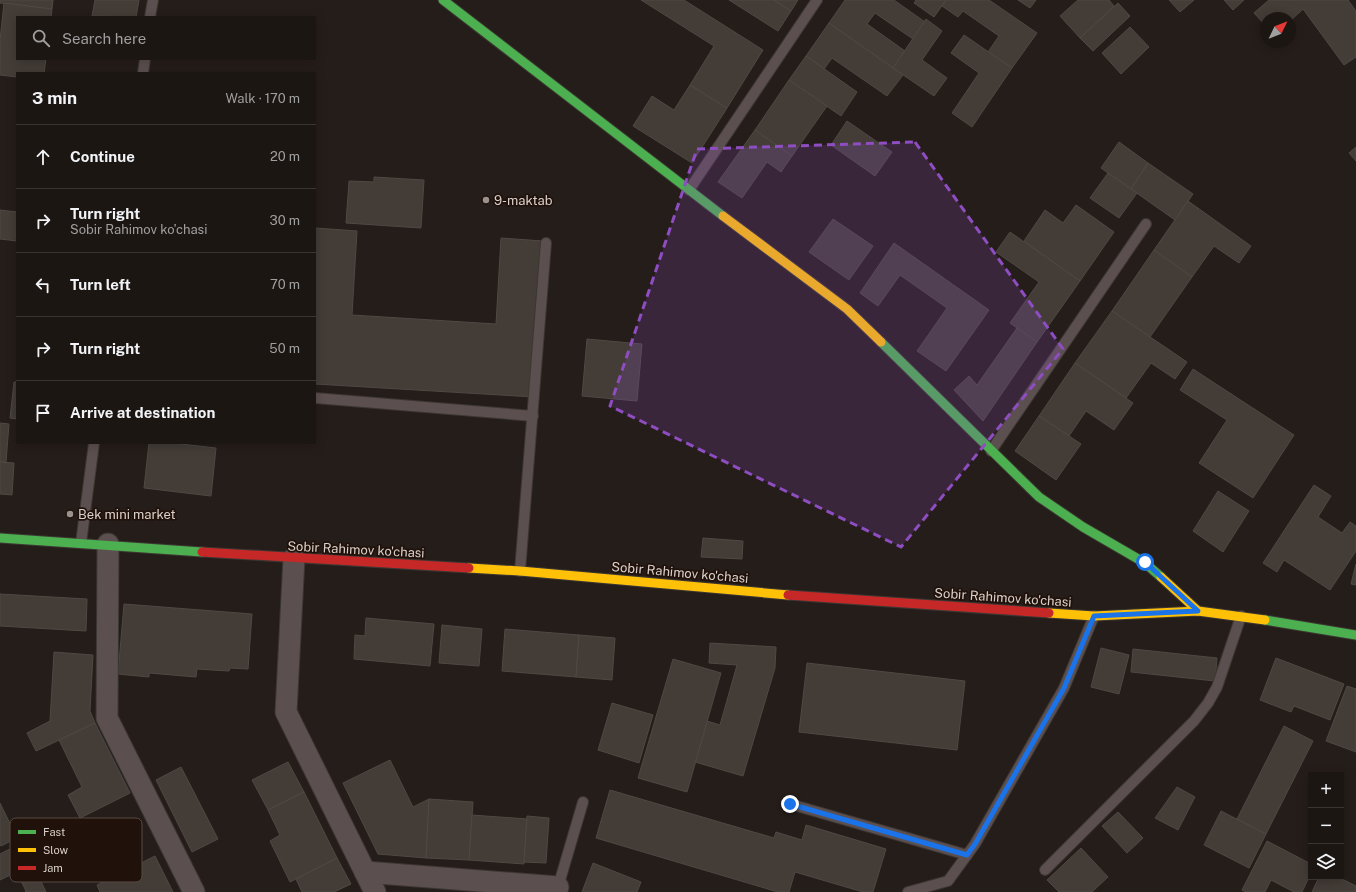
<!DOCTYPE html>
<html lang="en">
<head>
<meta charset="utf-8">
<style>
  body { margin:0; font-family:"Public Sans",sans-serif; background:#251f1c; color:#f1f3f6 }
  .controls { position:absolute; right:12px; bottom:12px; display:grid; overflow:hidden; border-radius:0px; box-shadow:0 2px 10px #0003 }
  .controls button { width:36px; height:36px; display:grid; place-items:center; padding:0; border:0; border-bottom:1px solid #3a3533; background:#1c1613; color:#f1f3f6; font:20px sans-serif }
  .compass { position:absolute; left:1260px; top:12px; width:36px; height:36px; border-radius:50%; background:#1c1613; box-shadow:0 2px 10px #0003; rotate:47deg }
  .stop { position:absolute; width:12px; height:12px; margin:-9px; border:3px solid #1a73e8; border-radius:50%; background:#fff }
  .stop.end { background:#1a73e8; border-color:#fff; box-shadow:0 1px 4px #0008 }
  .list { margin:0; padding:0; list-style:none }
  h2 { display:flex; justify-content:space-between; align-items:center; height:52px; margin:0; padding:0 16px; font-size:17px }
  h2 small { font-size:13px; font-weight:400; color:#a09fa0 }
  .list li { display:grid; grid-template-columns:26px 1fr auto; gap:12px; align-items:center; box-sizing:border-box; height:64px; padding:0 16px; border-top:1px solid #3a3533 }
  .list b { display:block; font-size:15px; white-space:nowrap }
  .list p { margin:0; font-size:13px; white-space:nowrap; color:#a09fa0 }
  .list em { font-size:13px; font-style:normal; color:#a09fa0 }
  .icon { flex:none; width:22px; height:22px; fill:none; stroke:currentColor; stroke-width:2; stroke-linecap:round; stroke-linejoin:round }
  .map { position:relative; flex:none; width:1356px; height:892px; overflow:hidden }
  .search { position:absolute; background:#1c1613; box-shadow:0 2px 10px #0003; left:16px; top:16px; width:300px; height:44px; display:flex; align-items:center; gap:10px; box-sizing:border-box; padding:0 14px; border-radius:0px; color:#a09fa0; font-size:15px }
  .panel { position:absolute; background:#1c1613; box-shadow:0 2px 10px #0003; left:16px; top:72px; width:300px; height:372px; border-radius:0px }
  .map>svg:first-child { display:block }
  .building { fill:#433c37; stroke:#4e4944 }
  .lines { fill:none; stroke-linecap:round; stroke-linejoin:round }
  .lane-casing { stroke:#3d3733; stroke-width:12 }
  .street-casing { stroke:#3d3733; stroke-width:23 }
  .fast-casing { stroke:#3d3733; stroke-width:11 }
  .slow-casing { stroke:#3d3733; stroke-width:11 }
  .jam-casing { stroke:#3d3733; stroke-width:11 }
  .lane { stroke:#5c4f4f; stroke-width:10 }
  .street { stroke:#5c4f4f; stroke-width:21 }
  .fast { stroke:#4caf50; stroke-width:9 }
  .slow { stroke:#ffc107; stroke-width:9 }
  .jam { stroke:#c62828; stroke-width:9 }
  .route { stroke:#1a73e8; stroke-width:5 }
  .marked { fill:#8e4dc1; fill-opacity:0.2; stroke:#8e4dc1; stroke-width:3; stroke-dasharray:8 5; stroke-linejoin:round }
  .poi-dot { fill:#9b918d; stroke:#20120b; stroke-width:1.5 }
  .labels { text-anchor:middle; stroke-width:3.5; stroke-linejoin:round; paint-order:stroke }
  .poi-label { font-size:13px; fill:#dad0cb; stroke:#20120b; text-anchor:start }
  .street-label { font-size:13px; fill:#dad0cb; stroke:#20120b }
  .key { fill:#20120b; stroke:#584b45; stroke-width:1 }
  .key-label { font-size:11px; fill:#dad0cb }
</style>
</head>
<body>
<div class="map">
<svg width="1356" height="892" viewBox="0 0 1356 892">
  <rect width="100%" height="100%" fill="#251d19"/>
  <g class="building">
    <path d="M0 0H53L52 9 0 3Z"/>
    <path d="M95 0H139L136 17 92 16Z"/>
    <path d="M641 0H684L763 50 727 108 690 85 714 46Z"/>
    <path d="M729 0H774L791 11 778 31Z"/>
    <path d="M774 0H798L791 11Z"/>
    <path d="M845 0H894L925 22 913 39 875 13 867 24 905 51 893 68 829 23Z"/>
    <path d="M916 0H946L934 17 914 3Z"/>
    <path d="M946 0H989L1037 33 1012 68 988 52 999 36 963 11 958 17 942 6Z"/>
    <path d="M1018 0H1036L1030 8Z"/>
    <path d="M1078 0H1109L1114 6 1080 38 1060 16Z"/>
    <path d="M1169 0H1194L1180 12Z"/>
    <path d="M1224 0H1244L1233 10Z"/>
    <path d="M1269 0H1348L1356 11V57L1344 65 1303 9 1290 21V18H1266V26L1254 13Z"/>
    <path d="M4 3 52 9 51 17H17V59H46L44 73H17V77L0 75V40Z"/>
    <path d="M1118 3 1130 16 1093 51 1080 38Z"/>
    <path d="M926 19 942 31 922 60 947 78 934 96 893 68Z"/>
    <path d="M829 23 903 75 887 96 832 58 824 69 806 56Z"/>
    <path d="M1130 27 1149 47 1121 74 1102 53Z"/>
    <path d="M964 35 1012 68 972 127 952 113 979 73 951 53Z"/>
    <path d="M806 56 857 92 841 116 789 80Z"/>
    <path d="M789 80 827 106 792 156 755 130Z"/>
    <path d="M690 85 727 108 692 163 633 126 652 96 674 110Z"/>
    <path d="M847 121 892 152 875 176 831 145Z"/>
    <path d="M755 130 792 156 781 172 767 162 742 198 718 182Z"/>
    <path d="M1119 142 1148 163 1131 189 1101 168Z"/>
    <path d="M1356 147V161L1349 153Z"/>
    <path d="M1148 163 1193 194 1175 220 1131 189Z"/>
    <path d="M1108 173 1137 193 1119 218 1090 198Z"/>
    <path d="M374 177 424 180 421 228 346 223 349 181 374 182Z"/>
    <path d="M1188 201 1251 246 1239 263 1214 246 1192 277 1154 250Z"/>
    <path d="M1076 205 1114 232 1080 281 1024 241 1045 210 1063 223Z"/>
    <path d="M0 210 17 212V241L0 239Z"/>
    <path d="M833 219 873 246 849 280 809 252Z"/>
    <path d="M315 228 357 231 352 315 496 324 501 238 543 241 534 397 315 384Z"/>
    <path d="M1010 232 1080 281 1037 342 1010 323 1039 282 996 252Z"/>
    <path d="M894 243 989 310 946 371 917 351 947 308 900 275 878 306 860 293Z"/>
    <path d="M1154 250 1192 277 1150 337 1112 311Z"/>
    <path d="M1112 311 1187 362 1175 379 1151 363 1126 398 1075 363Z"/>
    <path d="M1017 328 1037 342 983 421 954 390 969 376 977 385Z"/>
    <path d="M587 339 642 344 637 401 582 396Z"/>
    <path d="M1075 363 1133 403 1114 430 1086 411 1069 436 1039 416Z"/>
    <path d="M1193 369 1294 435 1253 498 1199 463 1227 420 1180 390Z"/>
    <path d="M14 382H17V419L10 418Z"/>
    <path d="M1039 416 1081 444 1056 480 1015 451Z"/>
    <path d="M0 423 9 424 6 462H0Z"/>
    <path d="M149 443H172L216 448 211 496 144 488Z"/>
    <path d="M0 462 14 463 12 495 0 494Z"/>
    <path d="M1314 485 1331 496 1318 517 1342 533 1350 522 1356 526V551L1330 590 1284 560 1277 572 1263 563Z"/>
    <path d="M1218 491 1249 511 1223 552 1193 531Z"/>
    <path d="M703 538 743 541 742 559 701 557Z"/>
    <path d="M1356 564V585L1351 584Z"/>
    <path d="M0 594 87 599 86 631 0 626Z"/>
    <path d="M124 604 252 614 248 669 230 668 229 671 197 669 196 677 149 673V677L118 674Z"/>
    <path d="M366 618 434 624 430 666 354 659 355 635 365 636Z"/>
    <path d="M442 625 482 629 479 666 439 663Z"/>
    <path d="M505 629 579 635 576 677 502 671Z"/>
    <path d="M579 635 615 638 612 680 576 677Z"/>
    <path d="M710 643 776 647 775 668 743 776 695 762 707 721 720 725 737 665 709 663Z"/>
    <path d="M1101 648 1129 655 1119 694 1091 687Z"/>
    <path d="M1133 649 1217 658 1215 681 1131 672Z"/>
    <path d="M54 652 93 655 90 711 95 723 36 751 27 733 50 721Z"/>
    <path d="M1276 658 1344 684 1330 720 1294 706 1291 712 1260 700Z"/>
    <path d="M673 659 721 673 687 792 638 778Z"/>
    <path d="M807 663 965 681 957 750 799 732Z"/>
    <path d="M1347 686 1356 689V752L1326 741Z"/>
    <path d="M612 703 653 715 639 763 598 750Z"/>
    <path d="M95 723 130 793 80 818 68 795 82 787 59 740Z"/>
    <path d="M1284 726 1313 741 1266 834 1237 819Z"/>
    <path d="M390 760 413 807 429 799 426 858 378 854 343 783Z"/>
    <path d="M288 762 304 792 268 810 252 780Z"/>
    <path d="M181 767 218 839 192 852 156 780Z"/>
    <path d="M1177 787 1195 797 1178 830 1155 818Z"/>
    <path d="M610 790 774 838 776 832 802 840 806 825 886 849 873 892H863L795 872 789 892H778L596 838Z"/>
    <path d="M304 792 337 858 290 882 270 841 280 835 268 810Z"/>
    <path d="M429 799 473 802 469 860 426 858Z"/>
    <path d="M0 803 17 838 1 846 0 845Z"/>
    <path d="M1221 811 1266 834 1249 868 1204 845Z"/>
    <path d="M1118 812 1143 838 1127 853 1102 826Z"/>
    <path d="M472 815 527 819 524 864 469 860Z"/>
    <path d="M527 816 549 818 546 863 524 862Z"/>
    <path d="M1267 841 1311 864V873L1302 892H1294L1271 880 1265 892H1246L1242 890Z"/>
    <path d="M24 842 35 863 0 880V854Z"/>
    <path d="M1081 848 1108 877 1092 892H1059L1047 880Z"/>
    <path d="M155 856 173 892H100L97 885Z"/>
    <path d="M337 858 351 884 334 892H302L296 879Z"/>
    <path d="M593 863 641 882 637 892H582Z"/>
    <path d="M37 873 46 892H25L26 891 21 881Z"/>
    <path d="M1319 877H1338L1356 886V892H1312Z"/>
  </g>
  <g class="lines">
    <defs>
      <g id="lane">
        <path d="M150 17 153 0"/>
        <path d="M143 73 145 59"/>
        <path d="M689 190 817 0"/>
        <path d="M315 398 533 416"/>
        <path d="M991 451 1146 224"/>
        <path d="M81 543 94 443"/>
        <path d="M520 571 546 243"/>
        <path d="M790 804 967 855"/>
        <path d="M1045 870 1194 721 1208 703 1217 687 1241 616"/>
        <path d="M558 887 583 802"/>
        <path d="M908 892 948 881 975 844 1064 688 1094 616"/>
      </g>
      <g id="street">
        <path d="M108 544 107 718 194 892"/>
        <path d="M294 558 286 712 375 892"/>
        <path d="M365 872 558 887 556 892"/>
      </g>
      <g id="fast">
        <path d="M443 0 723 216"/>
        <path d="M881 342 1039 497 1083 527 1145 563 1161 577"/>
        <path d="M0 538 202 552"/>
        <path d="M1265 620 1356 635"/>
      </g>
      <g id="slow">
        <path d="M723 216 847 309 881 342"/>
        <path d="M469 568 520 571 788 595"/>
        <path d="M1161 577 1198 611"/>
        <path d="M1049 613 1094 616 1198 611 1265 620"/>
      </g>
      <g id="jam">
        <path d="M202 552 469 568"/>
        <path d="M788 595 1049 613"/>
      </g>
    </defs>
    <use href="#lane" class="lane-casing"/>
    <use href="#street" class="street-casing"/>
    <use href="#fast" class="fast-casing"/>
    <use href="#slow" class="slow-casing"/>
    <use href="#jam" class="jam-casing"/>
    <use href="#lane" class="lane"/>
    <use href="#street" class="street"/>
    <use href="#fast" class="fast"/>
    <use href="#slow" class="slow"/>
    <use href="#jam" class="jam"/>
  </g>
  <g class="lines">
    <path class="route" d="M790 804 967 855 975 844 1064 688 1094 616 1198 611 1145 562"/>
  </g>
  <path class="marked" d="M915 142 1063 349 901 547 610 406 697 149Z"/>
  <g class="poi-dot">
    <circle cx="486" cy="200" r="4"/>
    <circle cx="70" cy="514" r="4"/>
  </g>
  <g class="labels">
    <g class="poi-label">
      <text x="494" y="205">9-maktab</text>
      <text x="78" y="519">Bek mini market</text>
    </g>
    <g class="street-label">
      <text transform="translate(356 549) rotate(3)" y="5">Sobir Rahimov ko'chasi</text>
      <text transform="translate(680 572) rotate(5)" y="5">Sobir Rahimov ko'chasi</text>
      <text transform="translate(1003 597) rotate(4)" y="5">Sobir Rahimov ko'chasi</text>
    </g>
  </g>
  <rect x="10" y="818" width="132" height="64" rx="6" class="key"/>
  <rect x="18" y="830" width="18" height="4" fill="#4caf50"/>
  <rect x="18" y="848" width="18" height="4" fill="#ffc107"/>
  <rect x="18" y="866" width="18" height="4" fill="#c62828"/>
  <g class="key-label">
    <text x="43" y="836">Fast</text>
    <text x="43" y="854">Slow</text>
    <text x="43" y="872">Jam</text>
  </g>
</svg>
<div class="controls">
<button>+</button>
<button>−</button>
<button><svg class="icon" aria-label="layers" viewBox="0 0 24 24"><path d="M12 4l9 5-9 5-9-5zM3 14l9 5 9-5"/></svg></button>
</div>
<svg class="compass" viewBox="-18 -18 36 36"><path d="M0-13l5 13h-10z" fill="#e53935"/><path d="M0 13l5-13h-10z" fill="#a09fa0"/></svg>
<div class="stop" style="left:1145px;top:562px"></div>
<div class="stop end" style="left:790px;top:804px"></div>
<div class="search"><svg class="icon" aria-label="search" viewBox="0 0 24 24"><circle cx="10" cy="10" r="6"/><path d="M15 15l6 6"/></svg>Search here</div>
<section class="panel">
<h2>3 min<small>Walk · 170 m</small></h2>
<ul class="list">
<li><svg class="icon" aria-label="ahead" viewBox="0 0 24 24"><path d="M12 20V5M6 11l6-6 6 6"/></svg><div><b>Continue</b></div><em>20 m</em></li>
<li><svg class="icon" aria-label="right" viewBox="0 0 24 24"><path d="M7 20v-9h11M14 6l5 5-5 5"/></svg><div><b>Turn right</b><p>Sobir Rahimov ko'chasi</p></div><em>30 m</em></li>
<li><svg class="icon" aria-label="left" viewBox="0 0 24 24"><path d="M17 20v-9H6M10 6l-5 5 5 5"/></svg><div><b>Turn left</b></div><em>70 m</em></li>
<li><svg class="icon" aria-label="right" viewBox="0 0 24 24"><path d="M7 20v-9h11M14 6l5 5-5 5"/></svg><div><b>Turn right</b></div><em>50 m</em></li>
<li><svg class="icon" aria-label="arrive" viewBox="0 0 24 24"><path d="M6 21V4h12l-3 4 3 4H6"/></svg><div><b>Arrive at destination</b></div></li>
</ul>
</section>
</div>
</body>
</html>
